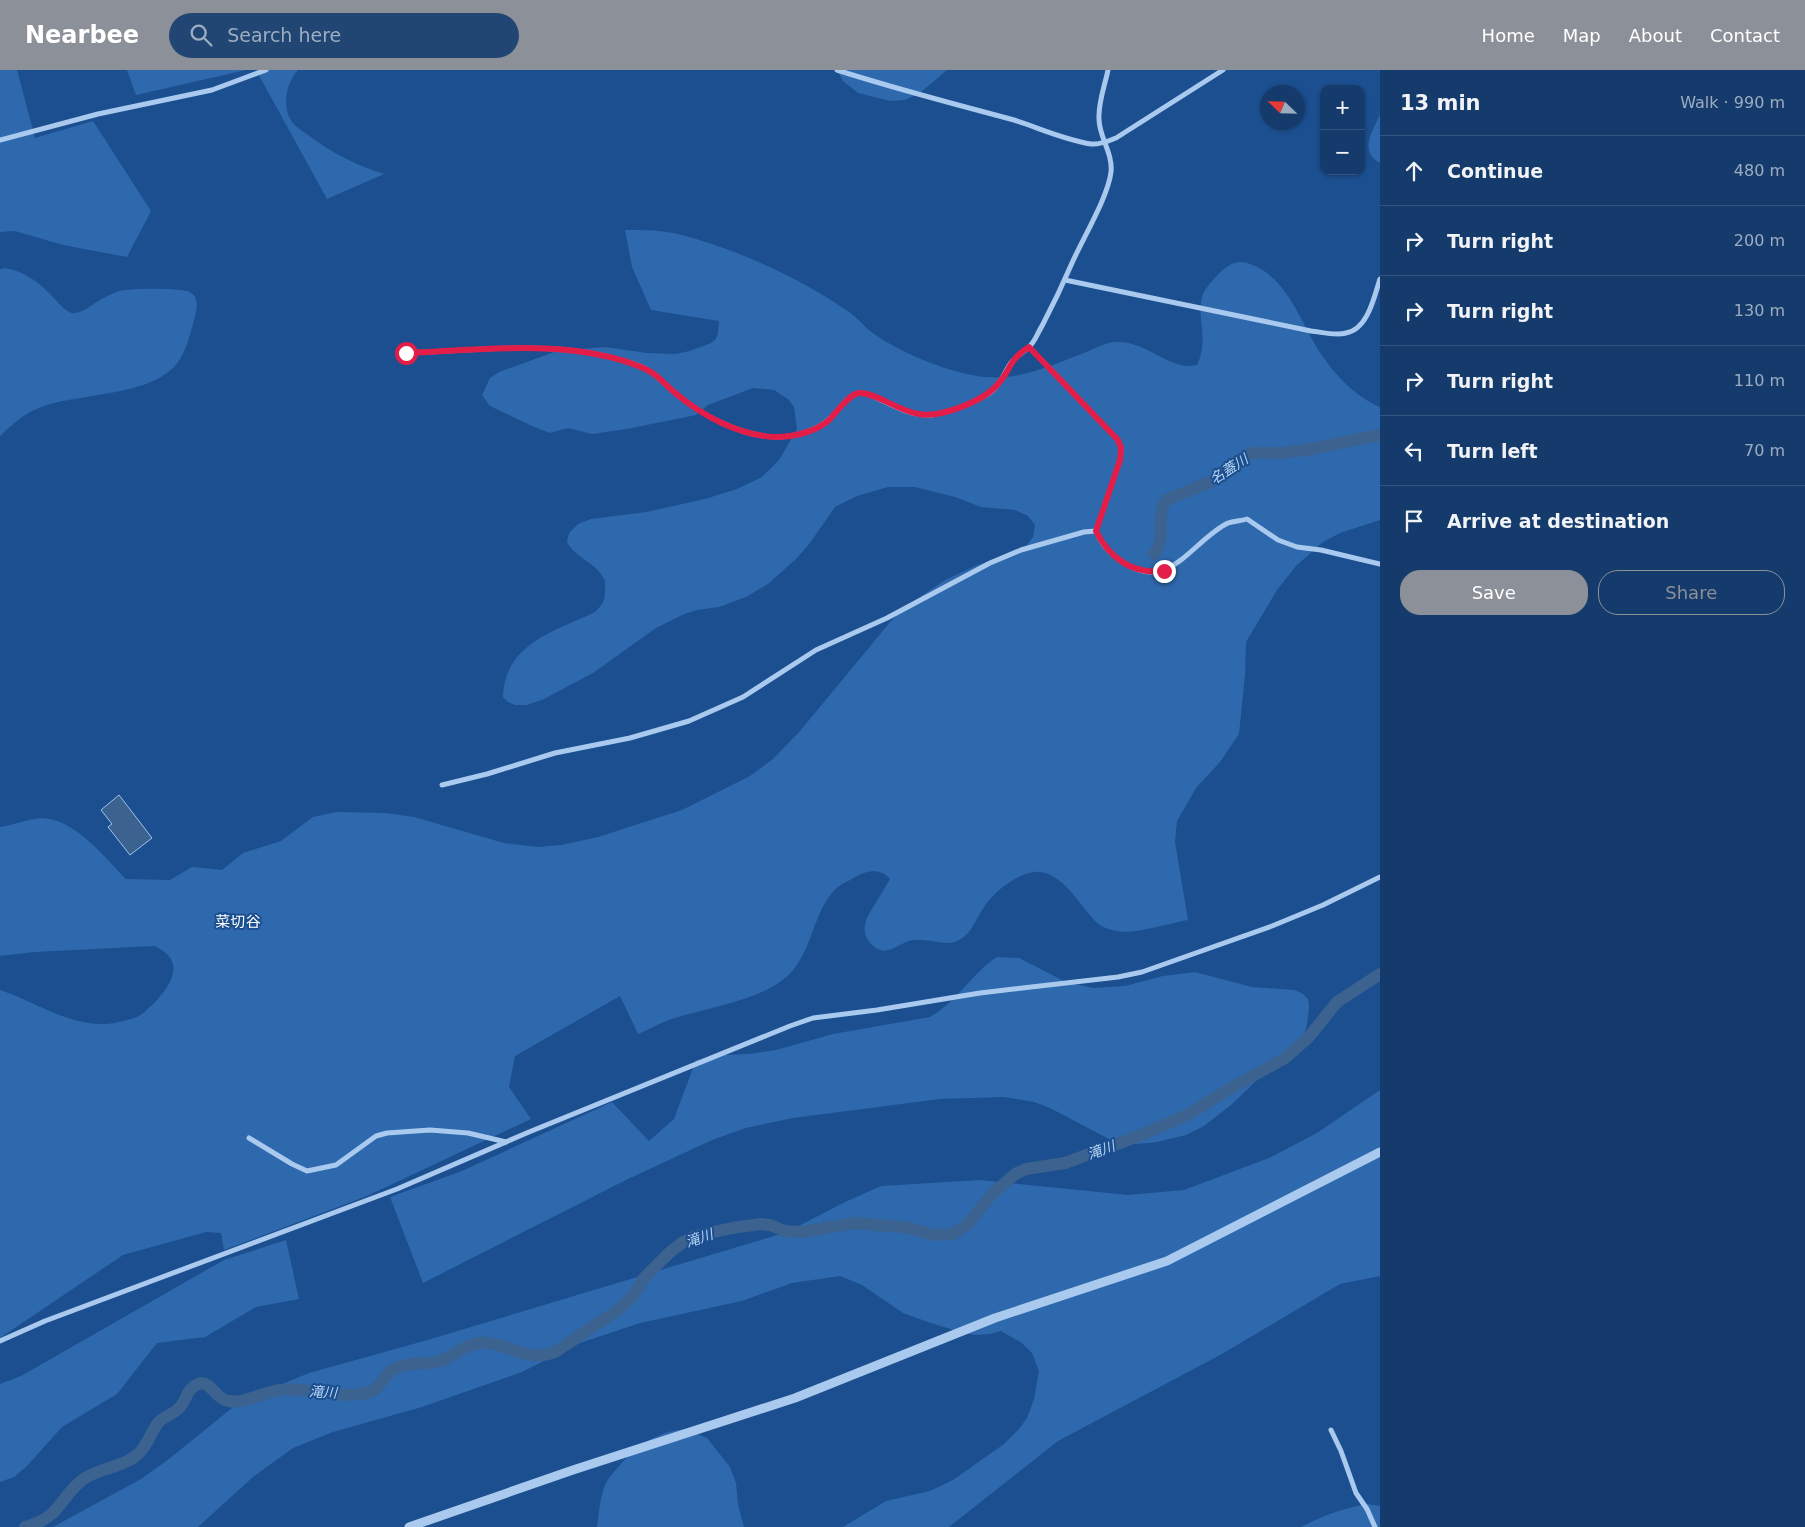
<!DOCTYPE html>
<html lang="en">
<head>
<meta charset="utf-8">
<style>
  body { margin:0; font-family:"DejaVu Sans","Noto Sans JP",sans-serif; background:#214673; color:#f1f3f6 }
  .controls { position:absolute; right:15px; top:15px; display:grid; overflow:hidden; border-radius:10px; box-shadow:0 1px 4px #0004 }
  .controls button { width:45px; height:45px; display:grid; place-items:center; padding:0; border:0; border-bottom:1px solid #33557e; background:#143b6b; color:#f1f3f6; font:25px sans-serif }
  .compass { position:absolute; left:1260px; top:15px; width:45px; height:45px; border-radius:50%; background:#143b6b; box-shadow:0 1px 4px #0004; rotate:293deg }
  .stop { position:absolute; width:15px; height:15px; margin:-11px; border:4px solid #e11d48; border-radius:50%; background:#fff }
  .stop.end { background:#e11d48; border-color:#fff; box-shadow:0 1px 5px #0008 }
  .list { margin:0; padding:0; list-style:none }
  h2 { display:flex; justify-content:space-between; align-items:center; height:65px; margin:0; padding:0 20px; font-size:21px }
  h2 small { font-size:16px; font-weight:400; color:#9dadc1 }
  .list li { display:grid; grid-template-columns:32px 1fr auto; gap:15px; align-items:center; box-sizing:border-box; height:70px; padding:0 20px; border-top:1px solid #33557e }
  .list b { display:block; font-size:19px; white-space:nowrap }
  .list em { font-size:16px; font-style:normal; color:#9dadc1 }
  .actions { display:flex; gap:10px; padding:15px 20px }
  .actions a { flex:1; padding:11px 0; border:1px solid #8c9099; border-radius:20px; text-align:center; font-size:18px; color:#8c9099 }
  .actions .main { background:#8c9099; color:#fff }
  .icon { flex:none; width:28px; height:28px; fill:none; stroke:currentColor; stroke-width:2; stroke-linecap:round; stroke-linejoin:round }
  .map { position:relative; flex:none; width:1380px; height:1457px; overflow:hidden }
  header { display:flex; align-items:center; gap:30px; box-sizing:border-box; height:70px; padding:0 25px; background:#8c9099; color:#fff }
  header strong { font-size:24px }
  nav { display:flex; gap:28px; margin-inline-start:auto; font-size:18px }
  .search { width:350px; height:45px; background:#214673; display:flex; align-items:center; gap:12px; box-sizing:border-box; padding:0 18px; border-radius:28px; color:#9dadc1; font-size:19px }
  main { display:flex }
  aside { flex:1; background:#143b6b }
  .map>svg:first-child { display:block }
  .green { fill:#2e69ad }
  .water { fill:#3c6290; stroke:#9cc4f0 }
  .lines { fill:none; stroke-linecap:round; stroke-linejoin:round }
  .river { stroke:#3c6290; stroke-width:12 }
  .minor { stroke:#a9c9ee; stroke-width:5 }
  .tertiary { stroke:#a9c9ee; stroke-width:9 }
  .route { stroke:#e11d48; stroke-width:6 }
  .labels { text-anchor:middle; stroke-width:4; stroke-linejoin:round; paint-order:stroke }
  .water-label { font-size:14px; font-style:italic; fill:#b5d3f5; stroke:#1b4f8f }
  .quarter-label { font-size:15px; fill:#fff; stroke:#1b4f8f }
</style>
</head>
<body>
<header>
<strong>Nearbee</strong>
<div class="search"><svg class="icon" aria-label="search" viewBox="0 0 24 24"><circle cx="10" cy="10" r="6"/><path d="M15 15l6 6"/></svg>Search here</div>
<nav><a>Home</a><a>Map</a><a>About</a><a>Contact</a></nav>
</header>
<main>
<div class="map">
<svg width="1380" height="1457" viewBox="0 0 1380 1457">
  <rect width="100%" height="100%" fill="#1b4f8f"/>
  <g class="green">
    <path d="M0 0H17L35 68 93 51 151 141 127 187 63 175 15 161 0 162Z"/>
    <path d="M127 0H246L136 25Z"/>
    <path d="M256 0H298C286 13 281 38 293 53 297 58 304 62 308 65 332 83 356 95 384 104L327 129Z"/>
    <path d="M837 0H947L920 23 905 30 890 31 858 23 843 11Z"/>
    <path d="M1380 45V93C1359 82 1372 61 1380 45Z"/>
    <path d="M625 160C643 160 661 160 678 164 736 179 799 207 849 242 858 248 865 258 874 264 901 283 954 305 986 307 1021 310 1052 295 1084 283 1094 279 1106 272 1116 272 1146 270 1171 302 1197 295 1210 268 1195 247 1203 224 1208 214 1217 205 1225 198 1233 192 1240 190 1250 194 1288 207 1301 254 1321 284 1336 306 1356 327 1380 337V450L1340 463 1323 472 1296 496 1277 520 1246 572 1245 605 1239 664 1220 692 1196 718 1177 751 1175 772 1188 850C1171 853 1133 865 1117 861 1110 860 1101 857 1096 852 1080 836 1061 799 1034 802 1013 805 990 825 981 842 975 851 971 863 961 869 947 879 925 866 909 871 896 875 886 888 872 875 864 867 863 858 867 848 874 834 883 822 890 809 882 799 869 800 859 805 853 809 845 812 839 816 814 837 814 874 794 899 768 931 706 937 669 950 658 954 648 960 638 964L620 926 515 986 509 1017 531 1049 367 1126 224 1180 221 1163 206 1162 123 1185 0 1268V920C34 931 69 956 106 954 112 954 134 949 139 946 143 944 147 939 151 936 171 917 188 890 154 876L35 882 0 886V757C12 755 23 751 34 749 70 742 104 787 126 809L170 810 192 797 222 800 243 783 281 771 313 747 336 742 386 743 414 747 504 773 538 777 561 775 598 767 682 740 750 706 773 689 800 661 891 551 905 537 945 510 975 496 1024 479 1033 467 1035 455 1028 446 1015 440 981 437 955 427 915 417H888L857 426 835 437 810 473 796 489 768 514 746 527 719 537 697 540 682 545 656 558 593 603 542 630 526 635H515L508 632 503 627C505 573 554 562 595 542 602 535 605 531 605 521 605 517 606 512 604 509 597 493 575 488 567 472L569 463 578 454 591 449 646 442 705 429 737 419 762 407 779 390 797 359 794 337 788 329 774 320 753 318 708 335 696 345 627 359 592 364 568 358 550 363 532 356 490 336 482 325 490 308 499 302 557 281 605 277 647 283 675 284 690 281 711 273 716 269 718 263 719 251 651 240 632 197Z"/>
    <path d="M5 198C24 201 39 212 52 226 58 232 64 241 72 243 80 245 94 233 102 229 107 226 113 223 119 221 132 218 174 218 187 221 202 225 196 244 193 254 189 268 184 288 173 298 145 325 83 324 47 335 29 340 13 353 0 366V199Z"/>
    <path d="M997 887 1019 888 1066 912 1093 918 1125 916 1163 906 1195 902 1252 917 1295 920 1303 924 1308 929 1309 936 1307 955 1304 964 1298 971 1231 1035 1204 1056 1186 1065 1157 1072 1137 1074 1122 1073 1109 1069 1050 1038 1034 1032 1004 1027 940 1029 793 1048 746 1058 712 1070 626 1110 423 1213 390 1127 462 1101 612 1032 649 1071 674 1049 696 990 722 985 749 984 776 980 833 964 930 947C957 932 971 904 997 887Z"/>
    <path d="M1380 1020V1206L1340 1214 1222 1284 1058 1371 949 1457H843L886 1431 930 1421 953 1410 1004 1374 1019 1359 1027 1348 1034 1329 1039 1301 1032 1283 1022 1273 1001 1261 990 1264 975 1265 960 1262 928 1252 903 1243 862 1215 840 1206 792 1213 742 1231 640 1253 580 1273 522 1302 422 1337 333 1362 293 1378 253 1407 198 1457H53L141 1409 169 1389 232 1338 253 1326 309 1303 431 1269 787 1162 845 1132 881 1116 980 1110 1128 1125 1184 1120 1269 1088 1317 1063Z"/>
    <path d="M286 1170 299 1229 256 1237 205 1267 157 1273 117 1324 62 1357 27 1396 14 1407 0 1412V1314L21 1306 224 1190Z"/>
    <path d="M685 1359 707 1368 730 1397 736 1413 738 1435 744 1457H597C599 1442 600 1425 607 1411 610 1406 615 1401 619 1396 637 1375 657 1362 685 1359Z"/>
    <path d="M1367 1434 1380 1436V1457H1301C1324 1445 1342 1439 1367 1434Z"/>
  </g>
  <path class="water" d="M119 725 152 768 130 785 108 757 112 754 101 740Z"/>
  <g class="lines">
    <g class="river">
      <path d="M1154 484C1167 467 1155 447 1166 430L1222 407 1229 396 1252 383H1280L1306 380 1380 365"/>
      <path d="M25 1457C63 1447 59 1426 85 1408 101 1398 128 1396 140 1382 148 1374 151 1362 158 1353 163 1347 171 1345 177 1340 188 1332 184 1318 201 1313 213 1314 215 1328 228 1331 245 1334 263 1322 280 1320 309 1316 339 1330 367 1323 379 1320 383 1307 392 1300 405 1291 425 1296 440 1291 453 1287 464 1275 478 1273 506 1270 524 1294 555 1282L618 1240 633 1226 644 1208 669 1183 683 1172 695 1166 732 1158 761 1154 770 1155 785 1161 800 1162 856 1153 910 1158 933 1165 953 1164 968 1154 992 1124 1015 1104 1026 1099 1065 1093 1144 1064 1189 1044 1224 1022 1285 988 1308 968 1337 932 1380 904"/>
    </g>
    <g class="minor">
      <path d="M837 0C896 19 955 34 1014 50 1039 58 1065 70 1091 74 1100 75 1108 71 1116 68L1223 0"/>
      <path d="M0 70 98 44 212 20 266 0"/>
      <path d="M1065 210 1311 261C1322 262 1335 266 1346 263 1368 259 1374 227 1380 209"/>
      <path d="M1029 277 1118 370 1121 378 1120 390 1096 461C1103 477 1111 485 1126 494 1170 522 1193 470 1228 453 1234 451 1241 451 1247 449L1278 470 1297 477 1321 480 1380 494"/>
      <path d="M406 283C482 280 569 268 642 297 656 303 662 312 673 321 700 345 740 366 776 367 793 367 814 362 827 351 837 344 847 323 861 323 867 323 873 326 879 329 896 337 912 346 931 345 948 343 977 332 991 322 1001 314 1004 303 1011 293 1016 286 1023 283 1029 277 1035 272 1038 262 1042 256 1053 235 1063 214 1072 193 1083 168 1108 127 1111 102 1113 83 1099 67 1099 49 1098 33 1105 15 1108 0"/>
      <path d="M442 715 487 704 555 683 630 668 689 651 743 627 816 580 887 548 990 493 1021 480 1084 462 1096 461"/>
      <path d="M249 1068 292 1094 307 1101 336 1095 376 1066 387 1063 430 1060 468 1063 506 1072"/>
      <path d="M0 1271 45 1251 397 1119 529 1062 790 956 813 948 877 940 980 923 1118 907 1142 902 1272 856 1323 835 1380 807"/>
      <path d="M1331 1360 1341 1381 1356 1423 1367 1439 1375 1457"/>
    </g>
    <path class="tertiary" d="M409 1457 573 1400 795 1328 995 1248 1167 1191 1380 1082"/>
  </g>
  <g class="lines">
    <path class="route" d="M406 283C480 280 570 268 641 297 658 304 661 311 674 322 701 345 739 366 776 367 793 367 816 362 829 350 836 343 849 324 859 323 875 322 900 342 919 344 941 348 984 331 998 314 1011 300 1009 289 1029 277L1118 370 1121 378 1120 390 1096 461C1109 488 1133 505 1164 501"/>
  </g>
  <g class="labels">
    <g class="water-label">
      <text transform="translate(1229 399) rotate(-33)" y="5">名蓋川</text>
      <text transform="translate(1101 1080) rotate(-20)" y="5">滝川</text>
      <text transform="translate(699 1168) rotate(-19)" y="5">滝川</text>
      <text transform="translate(323 1322) rotate(3)" y="5">滝川</text>
    </g>
    <g class="quarter-label">
      <text x="238" y="857">菜切谷</text>
    </g>
  </g>
</svg>
<div class="controls">
<button>+</button>
<button>−</button>
</div>
<svg class="compass" viewBox="-18 -18 36 36"><path d="M0-13l5 13h-10z" fill="#e53935"/><path d="M0 13l5-13h-10z" fill="#9dadc1"/></svg>
<div class="stop" style="left:406px;top:283px"></div>
<div class="stop end" style="left:1164px;top:501px"></div>
</div>
<aside>
<h2>13 min<small>Walk · 990 m</small></h2>
<ul class="list">
<li><svg class="icon" aria-label="ahead" viewBox="0 0 24 24"><path d="M12 20V5M6 11l6-6 6 6"/></svg><div><b>Continue</b></div><em>480 m</em></li>
<li><svg class="icon" aria-label="right" viewBox="0 0 24 24"><path d="M7 20v-9h11M14 6l5 5-5 5"/></svg><div><b>Turn right</b></div><em>200 m</em></li>
<li><svg class="icon" aria-label="right" viewBox="0 0 24 24"><path d="M7 20v-9h11M14 6l5 5-5 5"/></svg><div><b>Turn right</b></div><em>130 m</em></li>
<li><svg class="icon" aria-label="right" viewBox="0 0 24 24"><path d="M7 20v-9h11M14 6l5 5-5 5"/></svg><div><b>Turn right</b></div><em>110 m</em></li>
<li><svg class="icon" aria-label="left" viewBox="0 0 24 24"><path d="M17 20v-9H6M10 6l-5 5 5 5"/></svg><div><b>Turn left</b></div><em>70 m</em></li>
<li><svg class="icon" aria-label="arrive" viewBox="0 0 24 24"><path d="M6 21V4h12l-3 4 3 4H6"/></svg><div><b>Arrive at destination</b></div></li>
</ul>
<div class="actions"><a class="main">Save</a><a>Share</a></div>
</aside>
</main>
</body>
</html>
